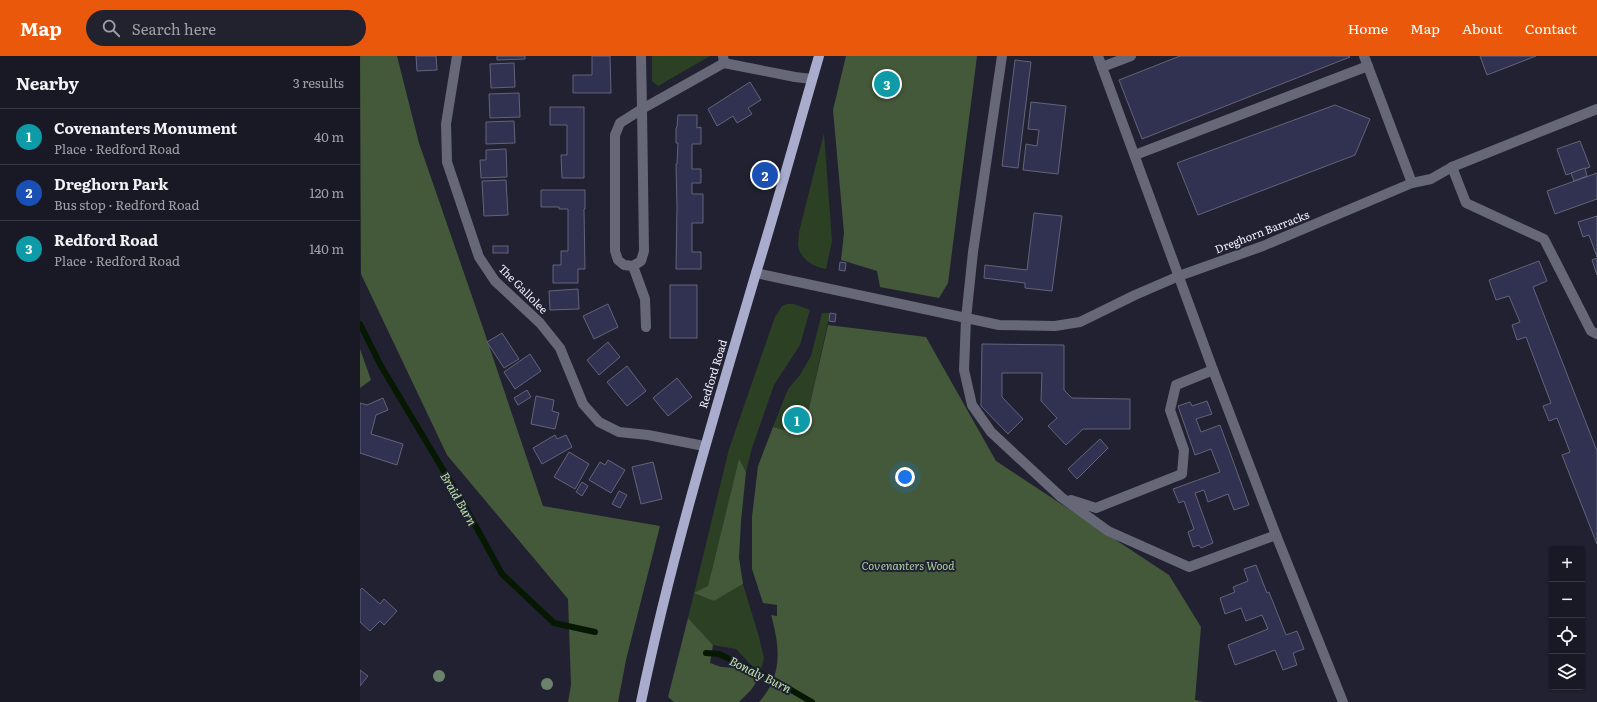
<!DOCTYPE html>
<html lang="en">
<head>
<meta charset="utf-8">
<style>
  body { margin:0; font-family:Literata,serif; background:#22222e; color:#f1f3f6 }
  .controls { position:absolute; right:12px; bottom:12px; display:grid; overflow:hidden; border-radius:4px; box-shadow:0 1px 3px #0004 }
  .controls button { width:36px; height:36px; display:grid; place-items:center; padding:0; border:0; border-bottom:1px solid #373843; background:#191926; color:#f1f3f6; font:20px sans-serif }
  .you { position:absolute; left:545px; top:421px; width:14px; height:14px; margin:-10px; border:3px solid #fff; border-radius:50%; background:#1a73e8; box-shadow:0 0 0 6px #1a73e833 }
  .badge { display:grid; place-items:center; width:26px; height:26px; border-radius:50%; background:#ea580c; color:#fff; font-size:13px; font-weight:700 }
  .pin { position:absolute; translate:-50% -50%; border:2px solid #fff; box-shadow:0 1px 4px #0006 }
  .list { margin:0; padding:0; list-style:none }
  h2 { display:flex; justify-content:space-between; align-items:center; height:52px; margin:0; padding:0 16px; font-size:17px }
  h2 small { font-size:13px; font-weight:400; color:#9fa0a7 }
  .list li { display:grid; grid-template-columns:26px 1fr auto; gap:12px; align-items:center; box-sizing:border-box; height:56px; padding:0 16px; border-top:1px solid #373843 }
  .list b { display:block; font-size:15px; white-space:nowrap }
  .list p { margin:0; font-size:13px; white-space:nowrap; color:#9fa0a7 }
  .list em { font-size:13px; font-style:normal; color:#9fa0a7 }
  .icon { flex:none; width:22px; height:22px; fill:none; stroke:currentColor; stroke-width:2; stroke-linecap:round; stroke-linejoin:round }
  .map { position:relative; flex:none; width:1237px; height:646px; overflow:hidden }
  header { display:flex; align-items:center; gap:24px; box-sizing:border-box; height:56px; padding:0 20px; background:#ea580c; color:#fff }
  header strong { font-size:19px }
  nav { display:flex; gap:22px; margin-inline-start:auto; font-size:14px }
  .search { width:280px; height:36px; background:#22222e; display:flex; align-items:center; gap:10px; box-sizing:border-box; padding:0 14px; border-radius:22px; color:#9fa0a7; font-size:15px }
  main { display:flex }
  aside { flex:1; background:#191926 }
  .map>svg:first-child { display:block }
  .green { fill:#2c4023 }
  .forest { fill:#43593a }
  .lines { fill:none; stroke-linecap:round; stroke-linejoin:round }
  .stream { stroke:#061800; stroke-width:6 }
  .building { fill:#313252; stroke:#636478 }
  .minor { stroke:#666777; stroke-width:10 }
  .major { stroke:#aaaccd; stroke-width:10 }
  .tree { fill:#6d826b }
  .labels { text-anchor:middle; stroke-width:4; stroke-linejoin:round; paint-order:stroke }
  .street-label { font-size:11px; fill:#f0f1fc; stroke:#212132 }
  .park-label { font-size:11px; font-style:italic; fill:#abd29a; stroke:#212132 }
  .water-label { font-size:12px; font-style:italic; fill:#bde4ab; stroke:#212132 }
</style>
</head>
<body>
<header>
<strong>Map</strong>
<div class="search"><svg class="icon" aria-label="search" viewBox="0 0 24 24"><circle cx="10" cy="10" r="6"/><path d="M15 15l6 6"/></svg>Search here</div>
<nav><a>Home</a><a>Map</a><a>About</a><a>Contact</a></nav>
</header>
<main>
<aside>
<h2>Nearby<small>3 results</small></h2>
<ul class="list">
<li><span class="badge" style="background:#0f9aa8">1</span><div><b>Covenanters Monument</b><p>Place · Redford Road</p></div><em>40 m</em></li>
<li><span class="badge" style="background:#1a4fb4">2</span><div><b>Dreghorn Park</b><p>Bus stop · Redford Road</p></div><em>120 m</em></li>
<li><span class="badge" style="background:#0f9aa8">3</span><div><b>Redford Road</b><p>Place · Redford Road</p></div><em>140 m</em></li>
</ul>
</aside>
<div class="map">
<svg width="1237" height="646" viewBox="0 0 1237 646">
  <rect width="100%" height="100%" fill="#212132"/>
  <g class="green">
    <path d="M292 0H350L298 30 292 25Z"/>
    <path d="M464 77 472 185 466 213C453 211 440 203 438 189 438 185 439 180 439 176Z"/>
    <path d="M427 248H434L450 254 440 289 414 329 392 392 386 416 379 404 348 530 354 545 383 528 399 581 404 602 401 614 392 610 376 593 353 589 328 562 369 393 415 261 422 250Z"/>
    <path d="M462 257H470L449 352 440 378 413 371 428 333 440 319 451 300Z"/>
  </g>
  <g class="forest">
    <path d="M0 0H37L59 87 123 272 183 450 300 470 266 604 258 646H208L211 629 208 543 87 399 1 218Z"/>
    <path d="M486 0H617L588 227 579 242 520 231 517 215 481 204 484 177 473 54Z"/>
    <path d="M468 269 566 281 636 405 809 519 841 571 835 644 844 646H399C423 620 420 591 411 559L417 560V549L403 547 392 513V461L398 410 413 371 440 378 449 352Z"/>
    <path d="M0 293 11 324 0 332Z"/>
    <path d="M379 403 386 416 381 465 379 502 383 528 354 545 334 537 348 530Z"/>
    <path d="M328 562 353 589 350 607 361 611 378 612 399 622 391 634 379 646H314L308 641Z"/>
  </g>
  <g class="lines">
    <g class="stream">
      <path d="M0 268 21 310 103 447 142 518 194 567 235 576"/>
      <path d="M346 597 359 598 414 624 452 646"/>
    </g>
  </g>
  <g class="building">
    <path d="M56 0H76L77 14 57 15Z"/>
    <path d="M137 0H165V3L137 4Z"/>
    <path d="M232 0H250L251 37H213V19H232Z"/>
    <path d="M820 0H989L990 1 782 83 759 24Z"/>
    <path d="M1120 0H1176L1127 19Z"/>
    <path d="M655 4 671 6 658 112 642 110Z"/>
    <path d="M154 7 155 31 131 32 130 8Z"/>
    <path d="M521 19 537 22 534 37 518 34Z"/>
    <path d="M390 26 401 44 388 52 392 58 377 67 373 60 357 70 348 53Z"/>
    <path d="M159 37 160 61 130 62 129 38Z"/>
    <path d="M671 46 706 50 698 118 663 114 666 88 677 90 679 74 668 73Z"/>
    <path d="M975 49 1010 63 995 99 838 159 817 107Z"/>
    <path d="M190 51H224V122H202L201 99H207V69H190Z"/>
    <path d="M318 59H337V72L341 71V88H332V113H341V127H332V138H343V167H332V196H341V213H316L317 151 316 108H317L318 87H316V72L317 71Z"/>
    <path d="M154 65 155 87 126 88V66Z"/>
    <path d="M1220 85 1230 111 1206 119 1197 93Z"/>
    <path d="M146 93 147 121 121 122 120 104H126V94Z"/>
    <path d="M1225 112 1227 120 1214 125 1211 117Z"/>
    <path d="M1237 117V143L1195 158 1187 135Z"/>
    <path d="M146 124 148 159 124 160 122 125Z"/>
    <path d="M181 134H225V153H224L225 213H218V227H193V209H201V195H208V153H199V151H181Z"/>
    <path d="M674 157 702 160 692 235 665 232V227L624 222 625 209 667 214Z"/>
    <path d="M1237 160V201L1229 179 1223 181 1218 166Z"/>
    <rect x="133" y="190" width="15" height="7"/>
    <path d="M1237 202V219L1232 204Z"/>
    <path d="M1179 205 1187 225 1173 231 1237 395V488L1202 399 1210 396 1197 362 1189 365 1183 350 1191 347 1166 281 1157 284 1152 269 1160 266 1149 240 1136 244 1129 224Z"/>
    <path d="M480 206 486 207 485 215 479 214Z"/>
    <rect x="310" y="229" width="27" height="53"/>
    <path d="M218 233 219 253 190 254 189 235Z"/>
    <path d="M248 248 258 271 234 283 223 260Z"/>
    <path d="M470 257 476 258 475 266 469 265Z"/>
    <path d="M142 277 159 303 144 312 127 286Z"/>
    <path d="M248 286 260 301 239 319 227 304Z"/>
    <path d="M622 288 704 289V334L712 342 770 343V373H723L706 389 688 370 697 362 681 345 682 317H642V341L663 363 648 378 621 350Z"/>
    <path d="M170 298 181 315 155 333 144 316Z"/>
    <path d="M267 310 286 335 267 350 247 326Z"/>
    <path d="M317 322 332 341 308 360 293 342Z"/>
    <path d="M167 334 171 341 158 349 154 342Z"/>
    <path d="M176 340 194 344 192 355 199 357 195 373 171 368Z"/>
    <path d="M23 342 28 354 16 359 11 378 43 388 37 409 0 397V347L7 349Z"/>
    <path d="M847 345 852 358 836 363 841 376 860 369 889 449 874 454 868 438 848 446 844 434 835 437 853 487 841 492 839 489 833 491 828 476 834 473 824 445 819 447 813 433 860 416 851 393 835 399 818 350 830 346 832 350Z"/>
    <path d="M195 379 197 383 206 379 212 391 182 408 173 392Z"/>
    <path d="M740 383 748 392 717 423 708 413Z"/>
    <path d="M209 396 229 408 215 433 194 421Z"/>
    <path d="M248 404 265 414 251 437 229 424 240 406 245 409Z"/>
    <path d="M293 406 302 443 281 448 272 411Z"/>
    <path d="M222 426 228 430 222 440 216 436Z"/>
    <path d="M259 435 267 439 260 452 252 448Z"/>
    <path d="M896 509 907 537 909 536 926 579 937 575 944 593 933 597 937 609 923 614 915 594 875 609 868 589 908 573 902 559 886 565 881 552 865 558 860 542 875 536 873 531 888 525 884 513Z"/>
    <path d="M2 532 20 548 24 543 37 555 24 569 20 565 10 575 0 566V534Z"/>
    <path d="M0 614 8 620 0 630Z"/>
  </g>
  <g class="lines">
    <g class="minor">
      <path d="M97 0 86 68 87 106 119 201 135 225 180 267 200 292 223 348 239 366 259 376 288 379 344 390"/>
      <path d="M281 0 282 53 260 67 255 79V195L258 204 264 209 273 210 281 205 284 195 282 53 364 7 363 0"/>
      <path d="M642 0 613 196 606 263 604 314 612 349 631 376 701 441 748 475 829 511 916 479"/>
      <path d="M738 0 853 314 916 479 983 646"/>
      <path d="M1004 0 1052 127"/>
      <path d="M364 7 435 21 452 23"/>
      <path d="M742 11 771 0"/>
      <path d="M775 99 1008 10"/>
      <path d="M1092 111 1106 147 1184 183 1231 275 1237 278"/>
      <path d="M273 210 285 243 286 271"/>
      <path d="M396 217 639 269 695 270 720 266 775 239 819 220 903 190 1052 127 1071 123 1092 111 1237 53"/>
      <path d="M711 444 736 452 822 418 824 394 810 354 816 329 853 314"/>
    </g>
    <path class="major" d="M281 646C311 501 354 359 396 217 418 145 438 72 459 0"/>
  </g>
  <g class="tree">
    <circle cx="79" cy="620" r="6"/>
    <circle cx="187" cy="628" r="6"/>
  </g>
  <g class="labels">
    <g class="street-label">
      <text transform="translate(902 176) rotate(-21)" y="4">Dreghorn Barracks</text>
      <text transform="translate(163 233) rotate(45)" y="4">The Gallolee</text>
      <text transform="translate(353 318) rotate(-73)" y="4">Redford Road</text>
    </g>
    <g class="park-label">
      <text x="548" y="514">Covenanters Wood</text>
    </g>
    <g class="water-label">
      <text transform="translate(98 443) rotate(60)" y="4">Braid Burn</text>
      <text transform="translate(400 619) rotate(26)" y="4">Bonaly Burn</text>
    </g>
  </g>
</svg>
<div class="controls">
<button>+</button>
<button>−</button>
<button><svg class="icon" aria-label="locate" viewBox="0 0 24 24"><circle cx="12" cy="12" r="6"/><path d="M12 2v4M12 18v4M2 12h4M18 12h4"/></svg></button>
<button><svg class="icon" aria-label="layers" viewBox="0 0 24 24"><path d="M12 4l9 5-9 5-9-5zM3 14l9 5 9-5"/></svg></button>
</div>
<div class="you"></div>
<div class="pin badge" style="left:437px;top:364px;background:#0f9aa8">1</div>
<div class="pin badge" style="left:405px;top:119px;background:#1a4fb4">2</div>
<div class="pin badge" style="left:527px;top:28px;background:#0f9aa8">3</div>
</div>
</main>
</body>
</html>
